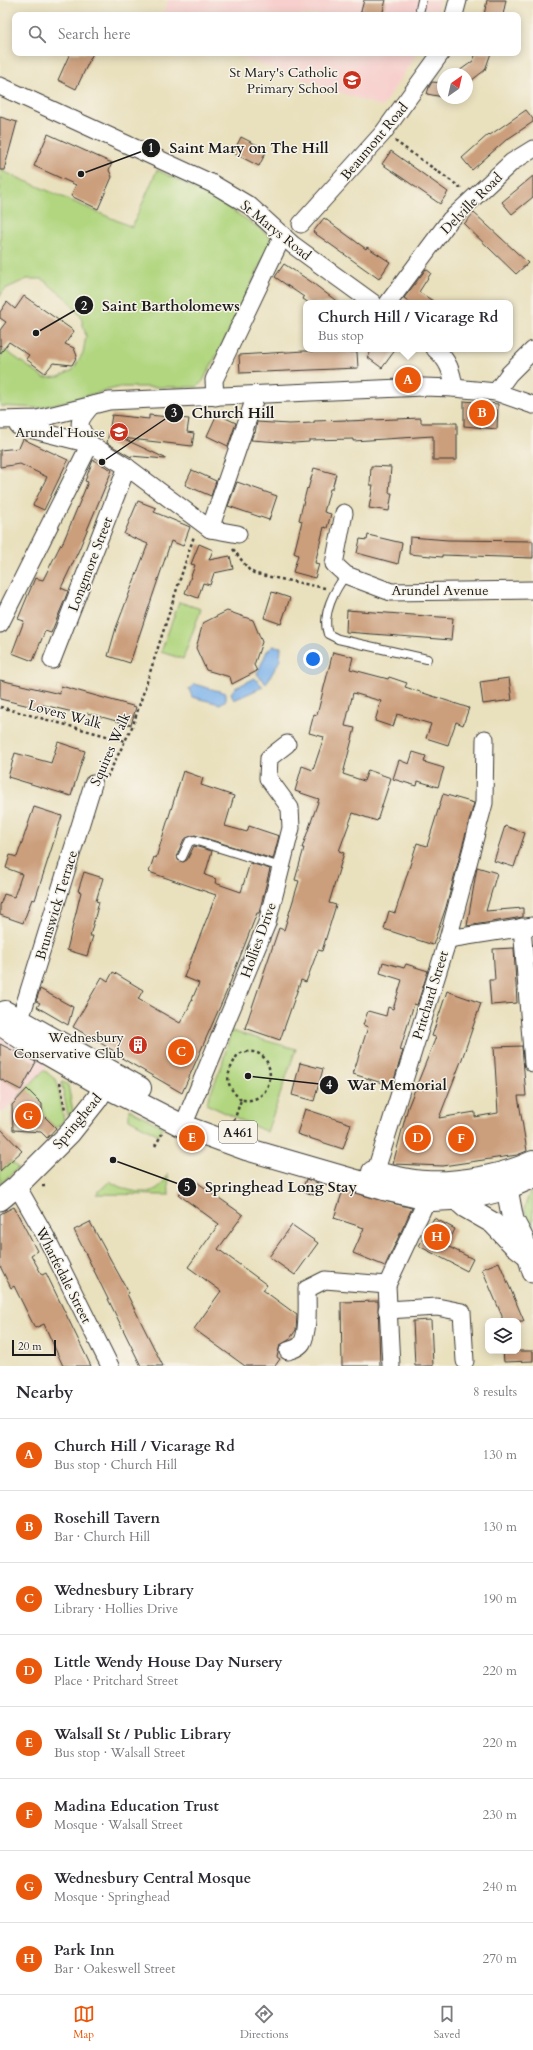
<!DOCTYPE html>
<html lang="en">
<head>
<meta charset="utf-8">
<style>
  body { margin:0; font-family:Cardo,serif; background:#f2f2f3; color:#2b2b33 }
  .controls { position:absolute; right:12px; bottom:12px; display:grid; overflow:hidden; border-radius:8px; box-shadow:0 2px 10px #0003 }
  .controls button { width:36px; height:36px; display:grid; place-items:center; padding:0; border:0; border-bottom:1px solid #e1e1e2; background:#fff; color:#2b2b33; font:20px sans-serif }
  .compass { position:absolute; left:437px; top:68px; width:36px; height:36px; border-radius:50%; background:#fff; box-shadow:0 2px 10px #0003; rotate:34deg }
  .scale { position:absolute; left:12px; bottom:10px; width:44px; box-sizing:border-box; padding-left:4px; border:2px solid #1c1c1c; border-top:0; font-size:11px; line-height:14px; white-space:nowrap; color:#1c1c1c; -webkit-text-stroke:3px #f7f3e8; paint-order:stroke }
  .you { position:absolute; left:313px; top:659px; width:14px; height:14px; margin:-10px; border:3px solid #fff; border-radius:50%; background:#1a73e8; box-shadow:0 0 0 6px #1a73e833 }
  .badge { display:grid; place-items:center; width:26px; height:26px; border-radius:50%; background:#ea580c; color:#fff; font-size:13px; font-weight:700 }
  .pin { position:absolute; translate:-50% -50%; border:2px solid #fff; box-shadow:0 1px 4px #0006 }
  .popup { position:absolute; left:303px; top:300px; width:210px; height:52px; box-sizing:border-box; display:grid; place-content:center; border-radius:8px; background:#fff; filter:drop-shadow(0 1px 3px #0005); font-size:13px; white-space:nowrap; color:#7c7c81 }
  .popup b { font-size:15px; color:#2b2b33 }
  .popup::after { content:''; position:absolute; left:50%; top:100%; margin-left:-8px; border:8px solid transparent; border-top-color:#fff }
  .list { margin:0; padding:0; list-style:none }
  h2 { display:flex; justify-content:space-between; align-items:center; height:52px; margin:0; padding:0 16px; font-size:17px }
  h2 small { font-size:13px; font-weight:400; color:#7c7c81 }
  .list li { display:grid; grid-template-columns:26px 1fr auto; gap:12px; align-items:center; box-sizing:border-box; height:72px; padding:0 16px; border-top:1px solid #e1e1e2 }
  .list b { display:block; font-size:15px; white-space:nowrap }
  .list p { margin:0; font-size:13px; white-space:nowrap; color:#7c7c81 }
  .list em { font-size:13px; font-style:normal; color:#7c7c81 }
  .icon { flex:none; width:22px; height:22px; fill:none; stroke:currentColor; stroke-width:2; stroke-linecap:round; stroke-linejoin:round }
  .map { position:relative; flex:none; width:533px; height:1366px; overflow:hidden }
  .search { position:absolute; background:#fff; box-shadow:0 2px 10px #0003; left:12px; right:12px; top:12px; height:44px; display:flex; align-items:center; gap:10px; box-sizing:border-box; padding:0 14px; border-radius:8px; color:#7c7c81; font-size:15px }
  .sheet { height:628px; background:#fff }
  nav { display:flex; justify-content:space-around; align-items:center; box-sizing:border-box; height:56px; border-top:1px solid #e1e1e2; background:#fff; font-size:11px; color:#7c7c81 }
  nav a { display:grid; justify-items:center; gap:2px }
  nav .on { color:#ea580c }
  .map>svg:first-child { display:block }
  .built { fill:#f7d0ce }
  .green { fill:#b1d67f; stroke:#66794e }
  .water { fill:#7db2eb; stroke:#4c6784 }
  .building { fill:#cb9e7c }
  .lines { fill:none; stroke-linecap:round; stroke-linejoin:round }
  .service-casing { stroke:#3b3934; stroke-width:10 }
  .minor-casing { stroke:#3b3934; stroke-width:19 }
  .tertiary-casing { stroke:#3b3934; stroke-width:23 }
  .trunk-casing { stroke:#3b3934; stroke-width:24 }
  .path { stroke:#3b3934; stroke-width:2.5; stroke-dasharray:3 3; stroke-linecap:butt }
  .service { stroke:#fff; stroke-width:8 }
  .minor { stroke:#fff; stroke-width:17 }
  .tertiary { stroke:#fff; stroke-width:21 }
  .trunk { stroke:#fff; stroke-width:22 }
  .labels { text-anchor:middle; stroke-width:3; stroke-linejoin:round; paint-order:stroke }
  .shield { fill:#f7f3e8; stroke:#5e5c59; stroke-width:1 }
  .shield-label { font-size:13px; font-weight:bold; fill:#1c1c1c }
  .poi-label { font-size:14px; fill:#1c1c1c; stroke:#f7f3e8; text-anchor:end }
  .street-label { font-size:14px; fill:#1c1c1c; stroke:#f7f3e8 }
  .leader { fill:none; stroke:#1c1c1c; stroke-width:1.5 }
  .callout-dot { fill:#1c1c1c; stroke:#f7f3e8; stroke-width:1.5 }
  .mark-label { font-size:12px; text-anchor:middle; font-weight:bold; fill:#fff }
  .callout-label { font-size:15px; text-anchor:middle; font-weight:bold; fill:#1c1c1c; stroke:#f7f3e8; stroke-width:3; stroke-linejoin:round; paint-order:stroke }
</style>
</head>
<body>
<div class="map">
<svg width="533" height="1366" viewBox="0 0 533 1366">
  <rect width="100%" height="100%" fill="#f7f3e8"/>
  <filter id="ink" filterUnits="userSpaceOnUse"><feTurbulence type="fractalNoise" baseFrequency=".025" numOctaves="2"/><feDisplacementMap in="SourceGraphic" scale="8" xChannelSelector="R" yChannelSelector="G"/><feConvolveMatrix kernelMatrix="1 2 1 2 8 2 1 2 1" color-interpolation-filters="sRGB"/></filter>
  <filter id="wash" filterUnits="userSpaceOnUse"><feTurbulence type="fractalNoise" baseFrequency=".012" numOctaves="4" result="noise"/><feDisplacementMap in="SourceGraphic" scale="16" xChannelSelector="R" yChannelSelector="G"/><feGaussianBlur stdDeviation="0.9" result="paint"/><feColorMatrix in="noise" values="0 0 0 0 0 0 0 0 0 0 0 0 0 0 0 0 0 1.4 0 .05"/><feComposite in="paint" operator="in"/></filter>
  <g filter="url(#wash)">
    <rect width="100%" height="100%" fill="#e9e0bd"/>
    <g class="built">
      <path d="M168 0H440L437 15H162Z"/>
      <path d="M229 53H417L382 107Z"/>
      <path d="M0 1014 51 1056 44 1070 3 1113 0 1110Z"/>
    </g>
    <g class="green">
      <path d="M0 170 132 227 157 170C198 189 236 211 273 238L226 337 203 381 197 387H120L39 408 0 406V357L5 350 44 378 59 377 73 370 83 353 86 336 81 317 67 299 42 279H27L5 289 0 296V251L2 247 0 246Z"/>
      <path d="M179 602 201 609 183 659 161 652Z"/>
      <path d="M231 1031 296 1049 267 1132 206 1104 222 1065Z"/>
      <path d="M44 1070 57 1081 64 1120 56 1128 42 1114V1107L39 1103 40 1102 32 1094 26 1093 18 1097Z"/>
      <path d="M61 1081 68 1085 73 1111 68 1116Z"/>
      <path d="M129 1109 163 1127 159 1135 129 1119Z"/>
      <path d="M11 1161 18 1168 0 1184V1171Z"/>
      <path d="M168 1173 169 1195 96 1194 110 1181C121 1190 148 1198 160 1186 164 1183 166 1177 168 1173Z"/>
      <path d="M533 1190V1233L524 1209 530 1192Z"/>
    </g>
    <g class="water">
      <path d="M274 646 281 647 280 660 266 684 257 674 267 651Z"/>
      <path d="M255 678 263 687 234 700 231 693 235 688Z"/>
      <path d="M194 684 226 693V700L220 704 192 697 189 689Z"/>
    </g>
    <g id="blocks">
      <g class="building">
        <path d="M364 0H386L382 15H360Z"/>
        <path d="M487 0H506L503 15H484Z"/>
        <path d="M70 53H93L76 89 58 80Z"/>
        <path d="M476 53H491L485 70 467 84V74H455L473 61Z"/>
        <path d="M432 82 443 83V97L427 94 429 87Z"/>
        <path d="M526 110 533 119V122L506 140 472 170 462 158 489 134 490 135Z"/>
        <path d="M0 117 17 122 4 170H0Z"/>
        <path d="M48 134 112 163 109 170 112 177 98 209 71 196 76 185 34 166Z"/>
        <path d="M241 137 267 150 259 166 233 153Z"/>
        <path d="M391 151 448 192 440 204 382 164Z"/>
        <path d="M533 176V197L512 214 502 202Z"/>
        <path d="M474 213 528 263 516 274 464 224Z"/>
        <path d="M324 218 366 249 367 247 390 262 379 279 313 232Z"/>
        <path d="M284 264 310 281 339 303H309L303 299 304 297 275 277Z"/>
        <path d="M426 269 431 273 419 292 436 303H411L404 298Z"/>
        <path d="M24 296 74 331 65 344 74 348 77 356 72 365 53 363 45 373 26 359 29 355 9 342 0 354V330L6 322 0 318V312L7 302 15 309Z"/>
        <path d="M373 349H396L382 368 367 357Z"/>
        <path d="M304 351 357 352 358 368 240 373 239 355Z"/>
        <path d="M464 401 498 404 497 429 464 426Z"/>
        <path d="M217 414 236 423 228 446 207 436Z"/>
        <path d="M112 415 149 419V415L189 419 187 432 194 433 192 446 122 438 165 458V459L131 456V457L107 443Z"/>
        <path d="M421 418V423H457V460H433V436L353 441V439L309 440V442L294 443 251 440 254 432 255 433 257 422 289 424 314 423V421L347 420V421Z"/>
        <path d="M23 439 68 460 44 510 33 505 47 477 20 464 0 467V450L19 448Z"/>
        <path d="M93 460 112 470 78 552 61 588 68 591 63 604 51 633 45 631 33 661 12 653 24 621 18 619 35 578 43 580 61 544 62 545 88 482 85 481Z"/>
        <path d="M371 466 391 467 389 493H392L389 511 369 508 373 485H370Z"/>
        <path d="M314 468 336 474 332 489H330L324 512 331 514 327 528 324 527 315 563 319 564 315 578 293 572 298 555 294 553 302 521 299 520 307 488 308 489Z"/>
        <path d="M192 470 216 481 211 496 185 485Z"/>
        <path d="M237 482 277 496 269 520 228 506Z"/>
        <path d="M138 501 156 508 154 512 190 527 183 546 171 541 130 663 108 656 116 628 148 544 124 534Z"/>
        <path d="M368 535 402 543 398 564 357 553 360 539 367 540Z"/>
        <path d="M410 537 448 540 533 541V558L442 555V557L409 554Z"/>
        <path d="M199 544 213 550 209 560 230 556 233 569 214 573 210 585 203 583 198 598 185 593 195 565 191 564Z"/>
        <path d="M272 592 290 598 281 624 264 618Z"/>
        <path d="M347 610 453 618 451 640 346 632Z"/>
        <path d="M227 611 253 620 262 642 254 665 257 671 232 684 230 677 206 670 196 648 203 623Z"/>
        <path d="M333 652 353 657 350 669 388 679 389 677 407 683 405 687 469 708 463 725 456 722 448 745 426 738 431 724 397 714 393 727 375 721 381 701 353 693 345 726 355 728 343 774 364 781 368 770 391 778 377 821 353 813 339 851 344 853 329 903 336 905 322 951 318 950 306 982 301 980 280 1040 245 1028 279 928 284 930 299 881 295 880 304 848H302L319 799 295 791 302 766 313 770 324 737 309 733 314 714 317 715Z"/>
        <path d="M509 678 512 700 483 704 480 682Z"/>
        <path d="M0 680 60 694 61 686 136 707 131 725 87 713 86 715 43 705 42 709 0 699Z"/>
        <path d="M58 742 85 751 71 796 8 777 15 753 51 763Z"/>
        <path d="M413 752 426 756 424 762 444 768 438 787 418 781 417 786 393 779 399 760 409 764Z"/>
        <path d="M183 771 203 778 201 785 234 796 225 826 247 832 249 826 279 836 273 859 195 835 184 839 177 855 178 860 183 862 187 860 194 846 212 851 205 875 216 879 215 883 241 892 250 863 270 869 259 913H257L226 993 182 1093 113 1053 114 1051 73 1027 102 977 108 981 113 972 143 990 138 999 180 1023 188 1009 199 983 184 977 216 895 149 872 154 857 156 858Z"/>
        <path d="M443 794 474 803 446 907 433 945 384 929 389 911 395 913 417 843 427 846Z"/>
        <path d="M34 807 62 816 35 900 32 899 23 923 0 915V905L4 894 14 897 22 874 6 868 10 855 17 857Z"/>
        <path d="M505 826 525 833 514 867 494 861Z"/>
        <path d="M477 867 497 873 486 911 523 908V917L467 926Z"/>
        <path d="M84 872 103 878 96 901 99 902 90 936H93L87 956 67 950 81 892 78 891Z"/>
        <path d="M514 948 517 1003 491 1005 489 980H495L493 949Z"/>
        <path d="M383 962 404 968 406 964 428 971 417 1005 414 1004 400 1050 403 1051 392 1086 353 1074 368 1027 363 1025 368 1011 386 1016 388 1007 393 1009 402 980 380 973Z"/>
        <path d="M40 989 73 1007 68 1025 37 1007 40 1003 36 1001Z"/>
        <path d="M447 991 481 1003 462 1059 439 1118 475 1112V1117L498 1113 494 1047 522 1046 526 1096H518L527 1151 517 1155 443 1166 393 1164 408 1107 436 1037 432 1036Z"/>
        <path d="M0 1044 36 1062 21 1090 0 1079Z"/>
        <path d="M300 1063 323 1069 314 1101 292 1095Z"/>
        <path d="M27 1089 42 1104V1114L56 1128 47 1138 41 1132 13 1130 12 1105Z"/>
        <path d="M305 1109 351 1124 343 1149 297 1134Z"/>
        <path d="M0 1128 22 1151 0 1171Z"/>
        <path d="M191 1178 243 1215 218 1249 267 1285 263 1290 297 1315 296 1330 289 1340 280 1345 277 1357 280 1359 275 1366H245L194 1329 221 1291 188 1267 219 1224 179 1195Z"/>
        <path d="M306 1179 318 1183 314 1195 302 1191Z"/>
        <path d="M343 1190 412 1208 385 1266 353 1253 364 1228 334 1218Z"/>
        <path d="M14 1207 37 1251 31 1255 42 1275 46 1273 91 1366H63L44 1324 35 1328 14 1286 11 1288 0 1266V1214Z"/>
        <path d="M434 1218 455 1229 447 1246 473 1259 467 1271 419 1246Z"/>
        <path d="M90 1222 129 1293 127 1294 163 1366H141L74 1230Z"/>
        <path d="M292 1225 318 1243 295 1275 269 1257Z"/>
        <path d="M499 1262 524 1321H502V1316L482 1269Z"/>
        <path d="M378 1301 380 1366H342L341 1302Z"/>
        <path d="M431 1320 433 1366H415L413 1321Z"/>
        <path d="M503 1351H533V1361L504 1362Z"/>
      </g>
    </g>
  </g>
  <g filter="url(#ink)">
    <use href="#blocks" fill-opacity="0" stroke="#3b3934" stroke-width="1"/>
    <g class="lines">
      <defs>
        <g id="service">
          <path d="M420 9 422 0"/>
          <path d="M346 575C335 589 321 615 328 634L338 639 427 659"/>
          <path d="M182 857 189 842 194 840 281 867"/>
        </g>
        <g id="minor">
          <path d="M454 15 458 0"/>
          <path d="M0 86 213 184 250 206 293 245 373 303"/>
          <path d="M301 224 383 133 441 53"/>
          <path d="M388 303 450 220 512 162 533 149"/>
          <path d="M435 349C448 360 452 371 454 388"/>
          <path d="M496 392 509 374 533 350"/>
          <path d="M215 397 214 380 283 235"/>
          <path d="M0 420 37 419 109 401 423 387 454 388 496 392 533 405"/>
          <path d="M18 426 90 444 127 467 210 529 238 534"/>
          <path d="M90 444C77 424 76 423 92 405"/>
          <path d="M344 513 334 564 346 575 391 592 533 590"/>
          <path d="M210 529 256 395"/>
          <path d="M0 624 90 444"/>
          <path d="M52 660 127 467"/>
          <path d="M522 927 533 1063"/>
          <path d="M448 939 533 926"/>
          <path d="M13 1030 23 1010 93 784"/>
          <path d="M183 1126 267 923 291 828 290 808 268 778 269 758 287 744"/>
          <path d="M372 1183 448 939 484 803 485 739"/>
          <path d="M17 1186 46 1237 110 1366"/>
          <path d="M387 1310 437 1307 462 1312 465 1361"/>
          <path d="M288 1351C293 1349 299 1348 302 1343 309 1331 307 1303 307 1289L325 1280 387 1285"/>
          <path d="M391 1366 387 1285 423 1208 424 1186"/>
        </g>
        <g id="tertiary">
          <path d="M495 1175 508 1194 513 1220 523 1239 533 1272"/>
          <path d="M454 1187 456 1199 465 1207 493 1223 513 1244 526 1254"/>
          <path d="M0 1200 17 1186 70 1133 97 1099 105 1086V1078L96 1073"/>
        </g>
        <g id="trunk">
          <path d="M5 1012 140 1088"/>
          <path d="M0 1024 32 1045 95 1081 183 1126 246 1149 384 1189 432 1200 470 1198 505 1189 533 1177"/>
          <path d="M373 1172C389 1176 408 1181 425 1182 457 1184 504 1176 533 1162"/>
        </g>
      </defs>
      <use href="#service" class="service-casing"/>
      <use href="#minor" class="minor-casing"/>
      <use href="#tertiary" class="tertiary-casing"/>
      <use href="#trunk" class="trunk-casing"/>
      <g class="path">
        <path d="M395 141 461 188"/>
        <path d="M0 346V345"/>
        <path d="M233 549 250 571 256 574 325 588"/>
        <path d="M0 707 125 741"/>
        <path d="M107 777 133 725 194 536"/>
        <path d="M60 1082 65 1110"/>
        <path d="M234 1121 241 1100C245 1100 250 1101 254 1099 279 1092 275 1040 238 1054 226 1075 223 1083 241 1100"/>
        <path d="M155 1146 162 1134"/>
        <path d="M42 1186H48"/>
      </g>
      <use href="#service" class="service"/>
      <use href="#minor" class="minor"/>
      <use href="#tertiary" class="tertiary"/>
      <use href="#trunk" class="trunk"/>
    </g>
  </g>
  <defs>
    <symbol id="school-disc" viewBox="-11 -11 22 22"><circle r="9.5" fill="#c8321e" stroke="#f7f3e8"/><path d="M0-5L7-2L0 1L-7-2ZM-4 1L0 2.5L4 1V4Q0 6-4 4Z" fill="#fff"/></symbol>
    <symbol id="building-disc" viewBox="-11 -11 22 22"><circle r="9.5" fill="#c8321e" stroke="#f7f3e8"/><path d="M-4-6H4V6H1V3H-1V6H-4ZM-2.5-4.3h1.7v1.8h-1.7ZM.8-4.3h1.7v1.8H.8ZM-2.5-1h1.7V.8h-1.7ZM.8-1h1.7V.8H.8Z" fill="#fff"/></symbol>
  </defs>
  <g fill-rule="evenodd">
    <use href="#school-disc" x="341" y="69" width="22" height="22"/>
    <use href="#school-disc" x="108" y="421" width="22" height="22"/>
    <use href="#building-disc" x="127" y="1034" width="22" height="22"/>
  </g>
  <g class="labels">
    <rect class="shield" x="219" y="1121" width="38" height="22" rx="3"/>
    <g class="shield-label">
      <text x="238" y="1137">A461</text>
    </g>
    <g class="poi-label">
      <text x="338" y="77">St Mary's Catholic<tspan x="338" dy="16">Primary School</tspan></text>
      <text x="105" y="437">Arundel House</text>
      <text x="124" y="1042">Wednesbury<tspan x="124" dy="16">Conservative Club</tspan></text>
    </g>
    <g class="street-label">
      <text transform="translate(374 141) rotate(-50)" y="5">Beaumont Road</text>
      <text transform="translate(471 203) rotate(-45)" y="5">Delville Road</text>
      <text transform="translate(276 230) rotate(39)" y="5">St Marys Road</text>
      <text transform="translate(90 564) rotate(-69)" y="5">Longmore Street</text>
      <text x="440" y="595">Arundel Avenue</text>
      <text transform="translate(65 714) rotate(15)" y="5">Lovers Walk</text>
      <text transform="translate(110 749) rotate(-66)" y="5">Squires Walk</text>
      <text transform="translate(56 905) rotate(-73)" y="5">Brunswick Terrace</text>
      <text transform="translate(258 940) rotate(-70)" y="5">Hollies Drive</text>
      <text transform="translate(430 995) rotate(-73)" y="5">Pritchard Street</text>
      <text transform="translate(77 1121) rotate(-50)" y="5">Springhead</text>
      <text transform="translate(64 1275) rotate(63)" y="5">Wharfedale Street</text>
    </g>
  </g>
  <path class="leader" d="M81 174L151 148M36 333L84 305M102 462L174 413M248 1076L329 1085M113 1160L187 1187"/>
  <g class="callout-dot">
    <circle cx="81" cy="174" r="4"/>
    <circle cx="36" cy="333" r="4"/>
    <circle cx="102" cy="462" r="4"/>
    <circle cx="248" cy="1076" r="4"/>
    <circle cx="113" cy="1160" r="4"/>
    <circle cx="151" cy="148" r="10"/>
    <circle cx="84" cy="305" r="10"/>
    <circle cx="174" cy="413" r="10"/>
    <circle cx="329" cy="1085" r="10"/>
    <circle cx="187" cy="1187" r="10"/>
  </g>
  <g class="mark-label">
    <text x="151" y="152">1</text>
    <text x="84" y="310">2</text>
    <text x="174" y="417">3</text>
    <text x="329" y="1089">4</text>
    <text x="187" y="1191">5</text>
  </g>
  <g class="callout-label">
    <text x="249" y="153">Saint Mary on The Hill</text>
    <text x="171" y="311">Saint Bartholomews</text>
    <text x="233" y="418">Church Hill</text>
    <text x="397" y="1090">War Memorial</text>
    <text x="281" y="1192">Springhead Long Stay</text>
  </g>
</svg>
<div class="controls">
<button><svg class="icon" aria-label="layers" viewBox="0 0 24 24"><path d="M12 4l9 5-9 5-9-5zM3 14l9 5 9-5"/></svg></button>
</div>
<svg class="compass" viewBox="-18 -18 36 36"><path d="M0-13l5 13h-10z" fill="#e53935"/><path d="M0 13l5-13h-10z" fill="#7c7c81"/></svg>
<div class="scale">20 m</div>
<div class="you"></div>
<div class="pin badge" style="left:408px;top:380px">A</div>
<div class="popup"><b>Church Hill / Vicarage Rd</b>Bus stop</div>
<div class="pin badge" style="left:482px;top:413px">B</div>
<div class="pin badge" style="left:181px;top:1052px">C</div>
<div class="pin badge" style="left:418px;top:1138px">D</div>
<div class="pin badge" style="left:192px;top:1138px">E</div>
<div class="pin badge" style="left:461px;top:1139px">F</div>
<div class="pin badge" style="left:28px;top:1116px">G</div>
<div class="pin badge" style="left:437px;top:1237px">H</div>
<div class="search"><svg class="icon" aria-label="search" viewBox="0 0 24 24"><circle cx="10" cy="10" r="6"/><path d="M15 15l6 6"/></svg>Search here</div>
</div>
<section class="sheet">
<h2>Nearby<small>8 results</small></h2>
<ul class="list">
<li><span class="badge">A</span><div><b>Church Hill / Vicarage Rd</b><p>Bus stop · Church Hill</p></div><em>130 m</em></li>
<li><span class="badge">B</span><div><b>Rosehill Tavern</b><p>Bar · Church Hill</p></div><em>130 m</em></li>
<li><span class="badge">C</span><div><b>Wednesbury Library</b><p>Library · Hollies Drive</p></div><em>190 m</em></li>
<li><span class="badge">D</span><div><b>Little Wendy House Day Nursery</b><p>Place · Pritchard Street</p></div><em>220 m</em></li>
<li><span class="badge">E</span><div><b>Walsall St / Public Library</b><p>Bus stop · Walsall Street</p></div><em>220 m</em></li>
<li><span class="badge">F</span><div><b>Madina Education Trust</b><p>Mosque · Walsall Street</p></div><em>230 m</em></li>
<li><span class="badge">G</span><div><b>Wednesbury Central Mosque</b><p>Mosque · Springhead</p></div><em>240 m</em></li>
<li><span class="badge">H</span><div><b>Park Inn</b><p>Bar · Oakeswell Street</p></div><em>270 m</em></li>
</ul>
</section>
<nav>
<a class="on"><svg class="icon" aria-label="map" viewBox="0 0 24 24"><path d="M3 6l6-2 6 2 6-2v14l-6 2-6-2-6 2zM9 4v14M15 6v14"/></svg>Map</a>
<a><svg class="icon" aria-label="directions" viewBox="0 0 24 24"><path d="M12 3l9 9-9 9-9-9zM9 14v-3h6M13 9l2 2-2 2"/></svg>Directions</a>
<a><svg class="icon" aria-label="saved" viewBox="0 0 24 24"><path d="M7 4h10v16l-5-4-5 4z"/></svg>Saved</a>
</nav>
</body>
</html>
